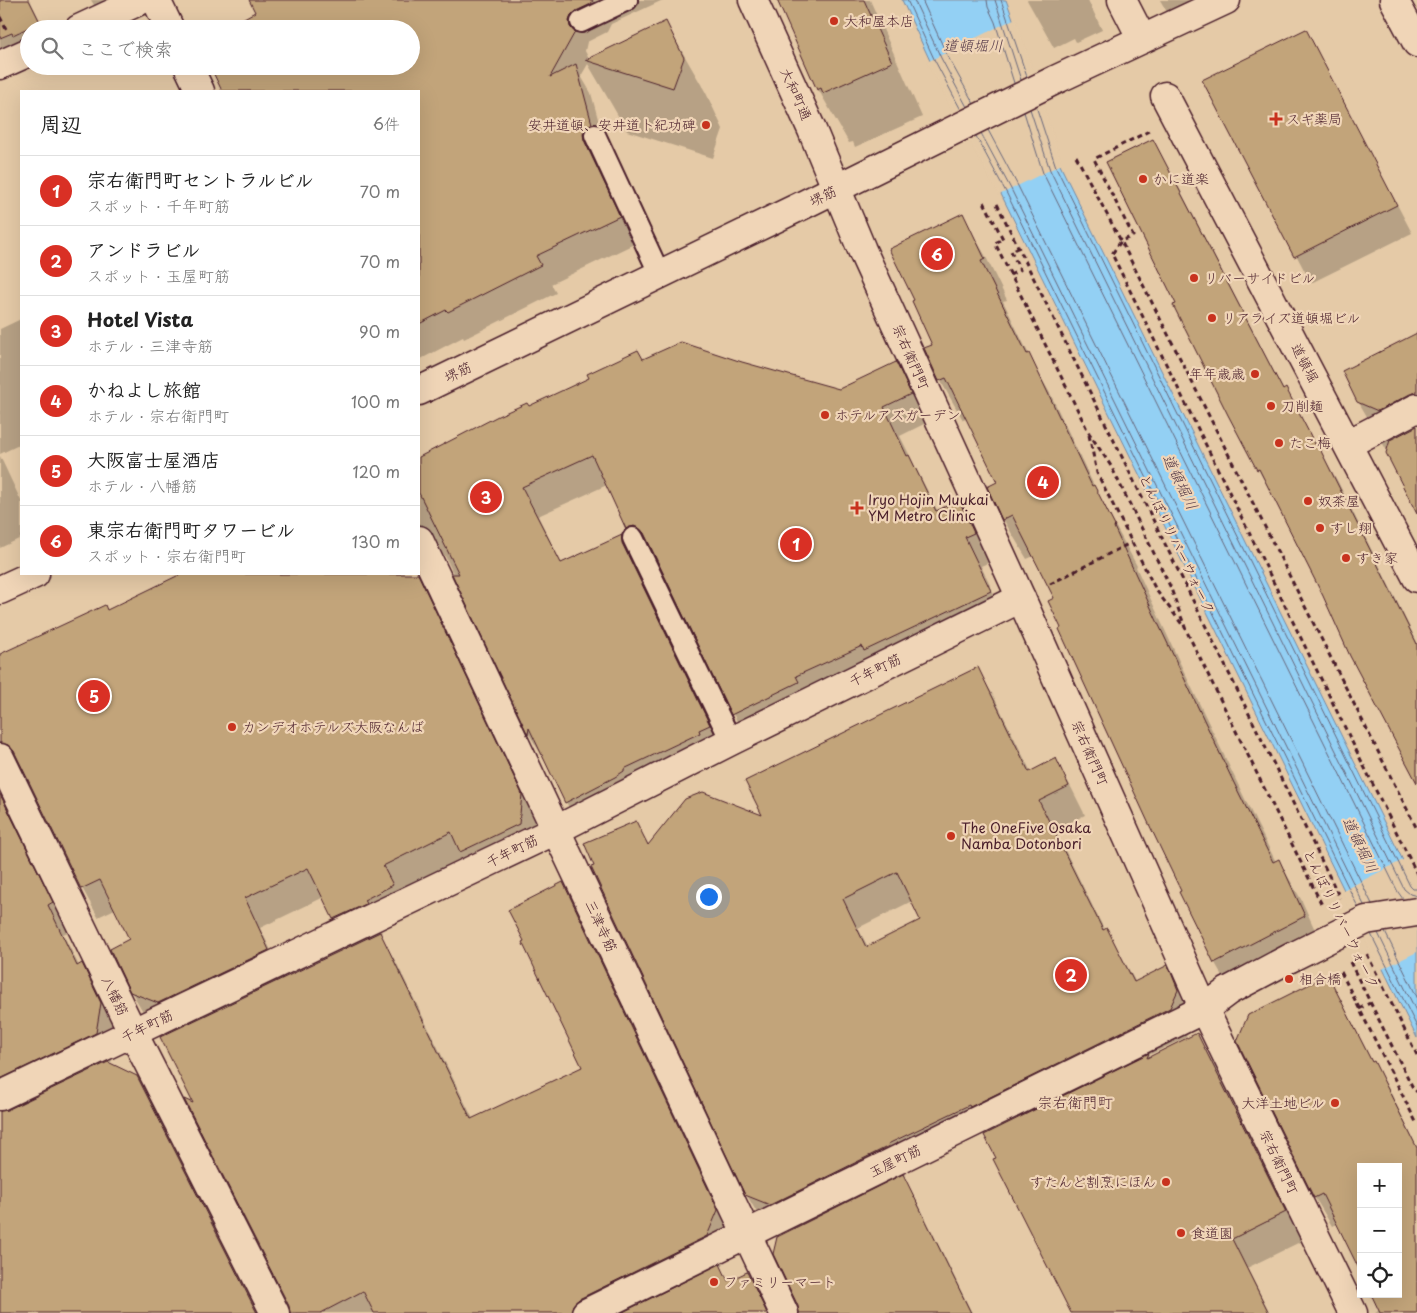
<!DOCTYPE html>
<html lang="ja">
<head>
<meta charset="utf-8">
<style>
  body { margin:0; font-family:"Playpen Sans","Klee One",sans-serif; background:#f6f6f6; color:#222 }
  .controls { position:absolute; right:15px; bottom:15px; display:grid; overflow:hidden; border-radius:0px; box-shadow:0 5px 20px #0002 }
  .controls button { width:45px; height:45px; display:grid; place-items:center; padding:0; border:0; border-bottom:1px solid #e0e0e0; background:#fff; color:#222; font:25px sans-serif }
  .you { position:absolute; left:708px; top:896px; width:18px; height:18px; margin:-12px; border:4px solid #fff; border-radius:50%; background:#1a73e8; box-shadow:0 0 0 8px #1a73e833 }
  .badge { display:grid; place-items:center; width:32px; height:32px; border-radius:50%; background:#d93025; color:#fff; font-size:16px; font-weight:700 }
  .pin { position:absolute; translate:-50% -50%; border:2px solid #fff; box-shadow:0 1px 5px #0006 }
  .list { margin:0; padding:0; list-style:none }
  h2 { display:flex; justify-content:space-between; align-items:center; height:65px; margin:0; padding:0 20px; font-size:21px }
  h2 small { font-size:16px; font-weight:400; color:#767676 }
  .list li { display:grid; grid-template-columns:32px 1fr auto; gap:15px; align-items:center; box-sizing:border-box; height:70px; padding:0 20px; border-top:1px solid #e0e0e0 }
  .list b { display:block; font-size:19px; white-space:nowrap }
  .list p { margin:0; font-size:16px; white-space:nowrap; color:#767676 }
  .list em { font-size:16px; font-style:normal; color:#767676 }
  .icon { flex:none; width:28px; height:28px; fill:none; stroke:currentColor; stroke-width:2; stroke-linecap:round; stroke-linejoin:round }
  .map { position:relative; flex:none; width:1417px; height:1313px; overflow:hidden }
  .search { position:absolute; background:#fff; box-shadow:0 5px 20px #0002; left:20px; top:20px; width:400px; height:55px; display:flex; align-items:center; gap:12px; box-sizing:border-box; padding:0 18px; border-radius:28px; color:#767676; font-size:19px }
  .panel { position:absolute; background:#fff; box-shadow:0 5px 20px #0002; left:20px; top:90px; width:400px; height:485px; border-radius:0px }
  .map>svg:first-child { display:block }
  .water { fill:#93d0f4; stroke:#7689a4 }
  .pier { fill:#e5caa7 }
  .shadow { fill:#0003; fill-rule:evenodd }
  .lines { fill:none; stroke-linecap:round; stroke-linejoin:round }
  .shore { stroke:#67667b; stroke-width:1 }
  .building { fill:#c2a47a; stroke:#4a1f2b; fill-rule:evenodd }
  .lane-casing { stroke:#4a1f2b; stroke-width:24 }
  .street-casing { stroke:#4a1f2b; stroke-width:31 }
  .secondary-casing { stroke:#4a1f2b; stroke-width:31 }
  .path { stroke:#4a1f2b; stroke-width:3; stroke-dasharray:5 4; stroke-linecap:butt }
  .lane { stroke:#f0d5b7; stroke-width:20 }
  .street { stroke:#f0d5b7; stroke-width:28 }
  .secondary { stroke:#f0d5b7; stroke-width:28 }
  .street-bridge-casing { stroke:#4a1f2b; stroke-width:31; stroke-linecap:butt }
  .street-bridge { stroke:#f0d5b7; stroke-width:28 }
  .poi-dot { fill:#c8321e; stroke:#f0d5b7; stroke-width:2 }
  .labels { text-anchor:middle; stroke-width:4.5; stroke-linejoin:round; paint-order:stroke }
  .poi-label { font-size:14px; fill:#4a1f2b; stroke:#f0d5b7; text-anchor:start }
  .street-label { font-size:14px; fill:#4a1f2b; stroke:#f0d5b7 }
  .water-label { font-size:15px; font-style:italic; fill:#553a49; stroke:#f0d5b7 }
  .neighbourhood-label { font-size:15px; fill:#4a1f2b; stroke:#f0d5b7 }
</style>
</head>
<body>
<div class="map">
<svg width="1417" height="1313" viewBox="0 0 1417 1313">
  <rect width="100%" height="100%" fill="#e5caa7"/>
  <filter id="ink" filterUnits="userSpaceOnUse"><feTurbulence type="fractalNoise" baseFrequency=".02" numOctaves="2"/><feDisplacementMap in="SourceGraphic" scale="10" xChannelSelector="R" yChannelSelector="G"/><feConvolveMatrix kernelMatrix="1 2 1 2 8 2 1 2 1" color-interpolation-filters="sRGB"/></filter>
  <g filter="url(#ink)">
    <path class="water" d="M902 0H1006L1012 16 1060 165 1417 889V1038L1001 194 931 63Z"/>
    <g class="pier">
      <path d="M1016 18 1062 164 999 195 927 62Z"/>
      <path d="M1405 859 1417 883V952L1380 970 1342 891Z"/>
    </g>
    <g class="shadow">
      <path d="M0 0H30L44 29H29V56L0 67Z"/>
      <path d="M91 0H141L105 24Z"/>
      <path d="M250 0H663L611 24 607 32 587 42 585 51 589 59 665 22 706 93 723 129 713 158 627 131 588 64 581 76 591 93 607 152 598 163 599 168 634 244 551 284 556 293 464 339 463 337 419 360V91H224L211 66H411V29L257 13Z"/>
      <path d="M780 0H870L922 117 855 147 853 142 849 143 818 89Z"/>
      <path d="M1027 0H1088L1102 30 1076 42 1074 38 1054 48Z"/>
      <path d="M1160 0H1212L1174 24Z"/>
      <path d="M1306 31 1412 233 1311 283 1204 80Z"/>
      <path d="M1152 141 1174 178 1284 391 1285 390 1338 482 1417 642V782L1278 505 1258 469 1177 305Z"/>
      <path d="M962 215 985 255 1007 300 1003 301 1035 367 1051 395 1098 494 1137 566 1136 567 1180 663 1256 822 1276 862 1279 861 1302 901 1327 957 1238 1003 1215 963 1180 893 1183 892 1063 629 1056 599 1034 556 1027 559 1003 519 998 483 967 419 963 420 940 380 933 345Z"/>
      <path d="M21 319V444L0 454V329Z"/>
      <path d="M1417 334V514L1388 450 1386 449 1358 401Z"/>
      <path d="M643 361 741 363 839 390 895 363 912 392 926 423 900 436 938 512 959 502 975 530 990 562 981 566 1006 620 749 743 733 714 657 557 652 555 644 557 627 528 607 485 538 516 562 564 621 536 638 565V573L725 754 582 831 566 802 545 758V761L529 734 445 556 438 553 419 568 421 577 538 824 380 929 382 933 379 934 396 962 473 1119 583 1068 563 883 579 912 734 1240 723 1265 720 1267 729 1282 747 1273 768 1313H292L290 1306 196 1106 175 1031 148 1020 131 991V940L115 909 98 917 82 888 26 774 19 771 0 786 2 795 68 932 63 934 79 966 81 965 98 994 117 1033 112 1061 109 1063 136 1077 153 1106 258 1313H0V655L107 611 184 574H419V457H421L528 407ZM324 897 351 947 285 979 260 928Z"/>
      <path d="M0 456 21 501V538L0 548Z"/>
      <path d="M977 668 994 697 1031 772 1056 760 1072 789 1085 815 1055 830 1105 931 1107 929 1136 983 1167 967 1183 996 1194 1020 1185 1039V1038L1149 1055 1151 1058 1196 1035 1213 1063 1302 1241 1247 1268 1270 1313H1073L985 1134 903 1173 905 1175 903 1176 919 1205 972 1313H801L787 1233 763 1223 746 1194 635 822 649 845 765 817ZM912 901 922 921 868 947 858 928Z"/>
      <path d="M1327 977 1373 1063 1390 1091 1417 1147V1313H1375L1380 1310 1398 1294V1167H1361L1338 1224 1332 1226 1315 1198 1238 1040Z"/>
    </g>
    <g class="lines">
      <g class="shore">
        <path d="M907 0 935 61 961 110"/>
        <path d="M914 0 941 58 967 107"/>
        <path d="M922 0 947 55 974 104"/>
        <path d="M987 0 988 7 995 22 1014 83"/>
        <path d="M995 0 1021 80"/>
        <path d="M1001 0 1027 77"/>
        <path d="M1036 106 1056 167 1410 886 1413 889H1417"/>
        <path d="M1030 109 1050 170 1404 889 1410 894 1417 896"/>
        <path d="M1024 112 1043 173 1398 892 1403 899"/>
        <path d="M988 130 1018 186 1372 904"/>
        <path d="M981 133 1011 189 1364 905"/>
        <path d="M976 136 1006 192 1358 907"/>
        <path d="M1385 932 1417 997"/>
        <path d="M1378 933 1417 1013"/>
        <path d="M1371 934 1417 1027"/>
      </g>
    </g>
    <g class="building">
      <path d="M0 0H29L40 22 13 35 12 33 0 38Z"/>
      <path d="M249 0H593L591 4 576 11 571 16 569 21 570 27 575 32 550 77 576 64 592 124 585 129 583 134 584 140 620 216 536 256 541 265 448 312 446 310 419 324V91H222L210 66H411V29H224L255 12Z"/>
      <path d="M777 0H864L892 62 823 93 821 88 817 90Z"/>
      <path d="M666 21 684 58 673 88 585 60Z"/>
      <path d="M1306 29 1397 205 1294 257 1202 80Z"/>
      <path d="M1153 139 1283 390 1286 388 1315 444 1317 443 1417 644V783L1350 656 1323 596 1259 469 1257 470 1228 415 1173 305 1176 304 1106 162Z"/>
      <path d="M963 213 985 259 981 261 1027 354 1029 353 1092 486 1094 485 1115 526 1114 527 1157 621 1233 781 1273 862 1279 859 1305 916 1214 963 1179 892 1181 891 1148 822 1059 629 1061 628 1048 601 1054 598 1012 515 1002 520 987 487 997 482 946 378 939 381 924 348 932 345 912 301 914 300 889 249Z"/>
      <path d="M1417 333V392L1410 394 1378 411 1357 402 1342 371Z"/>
      <path d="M681 342 742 362 839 389 896 362 911 394 884 407 907 456 909 455 936 511 959 500 974 533 965 537 991 591 864 651 862 646 796 676 799 682 731 715 644 533 640 529 634 526 626 529 592 455 522 487 561 563 622 535V543L710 725 699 730 700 733 624 769V771L615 777 565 803 529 728 528 735 452 574H459L419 493V457L498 416 527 403 529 406 589 378 587 374 638 350 643 359Z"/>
      <path d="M1417 426V514L1386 453 1390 440Z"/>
      <path d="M181 574H418L522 794 519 824 460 852 451 832 383 866 393 885 364 900 366 904 333 919 308 868 245 898 269 950 158 1003 130 992 110 949 129 939 100 880 81 889 14 751 8 745 0 743V654L105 605 107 610Z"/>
      <path d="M978 667 1029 772 1056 758 1069 786 1039 801 1103 930 1107 928 1134 982 1168 965 1178 990 1170 1008 970 1107 969 1105 888 1144 889 1146 770 1205 745 1195 591 867 594 866 584 843 636 821 648 845 685 799 703 792 762 815 745 781ZM897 872 920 920 866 947 843 899Z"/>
      <path d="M0 794 53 902 48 905 77 966 82 963 101 1003 96 1033 0 1079Z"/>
      <path d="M563 882 718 1210 707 1236 579 1299 573 1305 571 1313H374L363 1291 321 1313H290L289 1306 184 1099 193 1103 160 1037 380 932 471 1119 582 1067 522 942 524 941 508 910Z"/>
      <path d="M1328 975 1372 1062 1374 1061 1417 1148V1313H1380L1371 1294H1398V1167H1361V1273L1322 1194 1314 1198 1237 1041 1248 1015Z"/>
      <path d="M1197 1033 1286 1212 1232 1239 1269 1313H1071L993 1159 996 1158 984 1135 1149 1053 1147 1058Z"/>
      <path d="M108 1062 137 1076 257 1313H0V1111L7 1110Z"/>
      <path d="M903 1174 971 1313H799L798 1306 773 1254 777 1237Z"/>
      <path d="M720 1264 728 1281 747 1272 767 1313H621Z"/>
    </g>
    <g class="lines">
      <defs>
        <g id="lane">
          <path d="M581 22 627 0"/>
          <path d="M595 135 660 275"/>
          <path d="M633 538 731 741"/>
        </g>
        <g id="street">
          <path d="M156 0 170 29"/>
          <path d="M753 0 812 130 862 250 1021 598 1204 1009 1353 1313"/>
          <path d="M1122 0 1142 39"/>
          <path d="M1394 0 1417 43"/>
          <path d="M79 29 141 0"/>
          <path d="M0 65 29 52"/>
          <path d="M188 66 200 91"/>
          <path d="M1165 96 1417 578"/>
          <path d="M1348 444 1417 408"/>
          <path d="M419 540 784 1313"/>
          <path d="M0 758 133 1033 275 1313"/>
          <path d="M0 1096 556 830 731 741 1021 598"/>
          <path d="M586 1313 1204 1009 1228 991 1292 957"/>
        </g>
        <g id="secondary">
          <path d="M419 391 801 206 1055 80 1226 0"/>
          <path d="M0 590 35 574"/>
        </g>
      </defs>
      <use href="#lane" class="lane-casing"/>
      <use href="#street" class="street-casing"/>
      <use href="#secondary" class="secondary-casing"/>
      <g class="path">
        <path d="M0 17 6 29"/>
        <path d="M1149 131 1094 159 1133 236 1121 241 1112 254 1417 874"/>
        <path d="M1076 156 1121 241 1417 829"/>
        <path d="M984 202 1003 239 995 243 1089 433 1111 466 1170 586 1186 630 1323 907"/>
        <path d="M997 204 1340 898"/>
        <path d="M1010 275 1020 270 1011 251 1019 247"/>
        <path d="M1089 435 1097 473 1156 590 1184 627"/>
        <path d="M1050 584 1132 542"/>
        <path d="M1367 954 1417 1055"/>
        <path d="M1350 962 1412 1086 1417 1092"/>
        <path d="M1341 972 1417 1124"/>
        <path d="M1359 1009 1370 1003"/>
      </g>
      <use href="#lane" class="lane"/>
      <use href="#street" class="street"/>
      <use href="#secondary" class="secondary"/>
      <defs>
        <path id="street-bridge" d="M1292 957 1366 920 1417 912"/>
      </defs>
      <use href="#street-bridge" class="street-bridge-casing"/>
      <use href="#street-bridge" class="street-bridge"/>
    </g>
  </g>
  <g class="poi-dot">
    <circle cx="834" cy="21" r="5"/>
    <path d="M1273.5 111.5h5v5h5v5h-5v5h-5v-5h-5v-5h5z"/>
    <circle cx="706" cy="125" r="5"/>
    <circle cx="1143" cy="179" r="5"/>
    <circle cx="1194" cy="278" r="5"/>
    <circle cx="1212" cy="318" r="5"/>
    <circle cx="1255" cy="374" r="5"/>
    <circle cx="1271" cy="406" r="5"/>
    <circle cx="825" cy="415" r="5"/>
    <circle cx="1279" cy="443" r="5"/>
    <circle cx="1308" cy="501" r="5"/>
    <path d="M854.5 500.5h5v5h5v5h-5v5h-5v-5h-5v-5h5z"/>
    <circle cx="1320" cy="528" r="5"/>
    <circle cx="1346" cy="558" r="5"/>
    <circle cx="232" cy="727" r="5"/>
    <circle cx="951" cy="836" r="5"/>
    <circle cx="1289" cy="979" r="5"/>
    <circle cx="1335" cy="1103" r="5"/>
    <circle cx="1166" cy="1182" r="5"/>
    <circle cx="1181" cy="1233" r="5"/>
    <circle cx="714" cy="1282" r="5"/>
  </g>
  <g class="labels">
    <g class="poi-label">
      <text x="844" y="26">大和屋本店</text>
      <text x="1286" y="124">スギ薬局</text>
      <text x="696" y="130" text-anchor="end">安井道頓、安井道卜紀功碑</text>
      <text x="1153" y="184">かに道楽</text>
      <text x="1204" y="283">リバーサイドビル</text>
      <text x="1222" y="323">リアライズ道頓堀ビル</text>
      <text x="1245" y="379" text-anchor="end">年年歳歳</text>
      <text x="1281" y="411">刀削麺</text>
      <text x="835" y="420">ホテルアズガーデン</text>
      <text x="1289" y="448">たこ梅</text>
      <text x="868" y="505">Iryo Hojin Muukai<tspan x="868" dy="16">YM Metro Clinic</tspan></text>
      <text x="1318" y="506">奴茶屋</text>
      <text x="1330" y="533">すし翔</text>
      <text x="1356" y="563">すき家</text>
      <text x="242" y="732">カンデオホテルズ大阪なんば</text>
      <text x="961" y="833">The OneFive Osaka<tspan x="961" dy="16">Namba Dotonbori</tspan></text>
      <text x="1299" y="984">相合橋</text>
      <text x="1325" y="1108" text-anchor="end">大洋土地ビル</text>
      <text x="1156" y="1187" text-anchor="end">すたんど割烹にほん</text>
      <text x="1191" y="1238">食道園</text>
      <text x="724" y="1287">ファミリーマート</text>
    </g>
    <g class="street-label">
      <text transform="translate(796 94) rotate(66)" y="5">大和町通</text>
      <text transform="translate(823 196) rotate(-26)" y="5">堺筋</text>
      <text transform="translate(911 357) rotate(66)" y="5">宗右衛門町</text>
      <text transform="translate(1305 363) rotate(62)" y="5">道頓堀</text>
      <text transform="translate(458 372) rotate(-26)" y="5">堺筋</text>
      <text transform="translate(1177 544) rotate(64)" y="5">とんぼりリバーウォーク</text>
      <text transform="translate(875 670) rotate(-26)" y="5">千年町筋</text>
      <text transform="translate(1090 753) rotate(66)" y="5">宗右衛門町</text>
      <text transform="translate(512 851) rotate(-26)" y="5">千年町筋</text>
      <text transform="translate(1341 919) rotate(64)" y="5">とんぼりリバーウォーク</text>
      <text transform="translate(601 926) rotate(65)" y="5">三津寺筋</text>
      <text transform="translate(115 996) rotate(64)" y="5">八幡筋</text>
      <text transform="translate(147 1026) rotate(-26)" y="5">千年町筋</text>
      <text transform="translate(895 1161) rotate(-26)" y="5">玉屋町筋</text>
      <text transform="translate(1279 1162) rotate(64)" y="5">宗右衛門町</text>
    </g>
    <g class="water-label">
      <text x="973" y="51">道頓堀川</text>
      <text transform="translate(1180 482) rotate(64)" y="5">道頓堀川</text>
      <text transform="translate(1360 845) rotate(64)" y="5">道頓堀川</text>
    </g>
    <g class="neighbourhood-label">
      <text x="1075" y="1108">宗右衛門町</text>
    </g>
  </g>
</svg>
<div class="controls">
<button>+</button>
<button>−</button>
<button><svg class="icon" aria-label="locate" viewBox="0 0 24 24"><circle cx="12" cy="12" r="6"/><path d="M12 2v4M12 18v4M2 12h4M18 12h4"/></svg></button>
</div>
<div class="you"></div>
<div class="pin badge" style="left:796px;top:544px">1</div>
<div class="pin badge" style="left:1071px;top:975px">2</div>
<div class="pin badge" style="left:486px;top:497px">3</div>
<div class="pin badge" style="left:1043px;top:482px">4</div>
<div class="pin badge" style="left:94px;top:696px">5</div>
<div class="pin badge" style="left:937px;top:254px">6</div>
<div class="search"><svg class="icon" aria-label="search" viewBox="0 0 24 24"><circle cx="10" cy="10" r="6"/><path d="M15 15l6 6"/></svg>ここで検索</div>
<section class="panel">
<h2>周辺<small>6件</small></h2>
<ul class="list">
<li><span class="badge">1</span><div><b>宗右衛門町セントラルビル</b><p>スポット · 千年町筋</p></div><em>70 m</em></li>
<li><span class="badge">2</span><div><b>アンドラビル</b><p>スポット · 玉屋町筋</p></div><em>70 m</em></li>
<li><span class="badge">3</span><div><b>Hotel Vista</b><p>ホテル · 三津寺筋</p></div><em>90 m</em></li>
<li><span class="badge">4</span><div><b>かねよし旅館</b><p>ホテル · 宗右衛門町</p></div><em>100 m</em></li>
<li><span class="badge">5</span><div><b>大阪富士屋酒店</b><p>ホテル · 八幡筋</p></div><em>120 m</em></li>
<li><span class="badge">6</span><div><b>東宗右衛門町タワービル</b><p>スポット · 宗右衛門町</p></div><em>130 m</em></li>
</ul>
</section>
</div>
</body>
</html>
